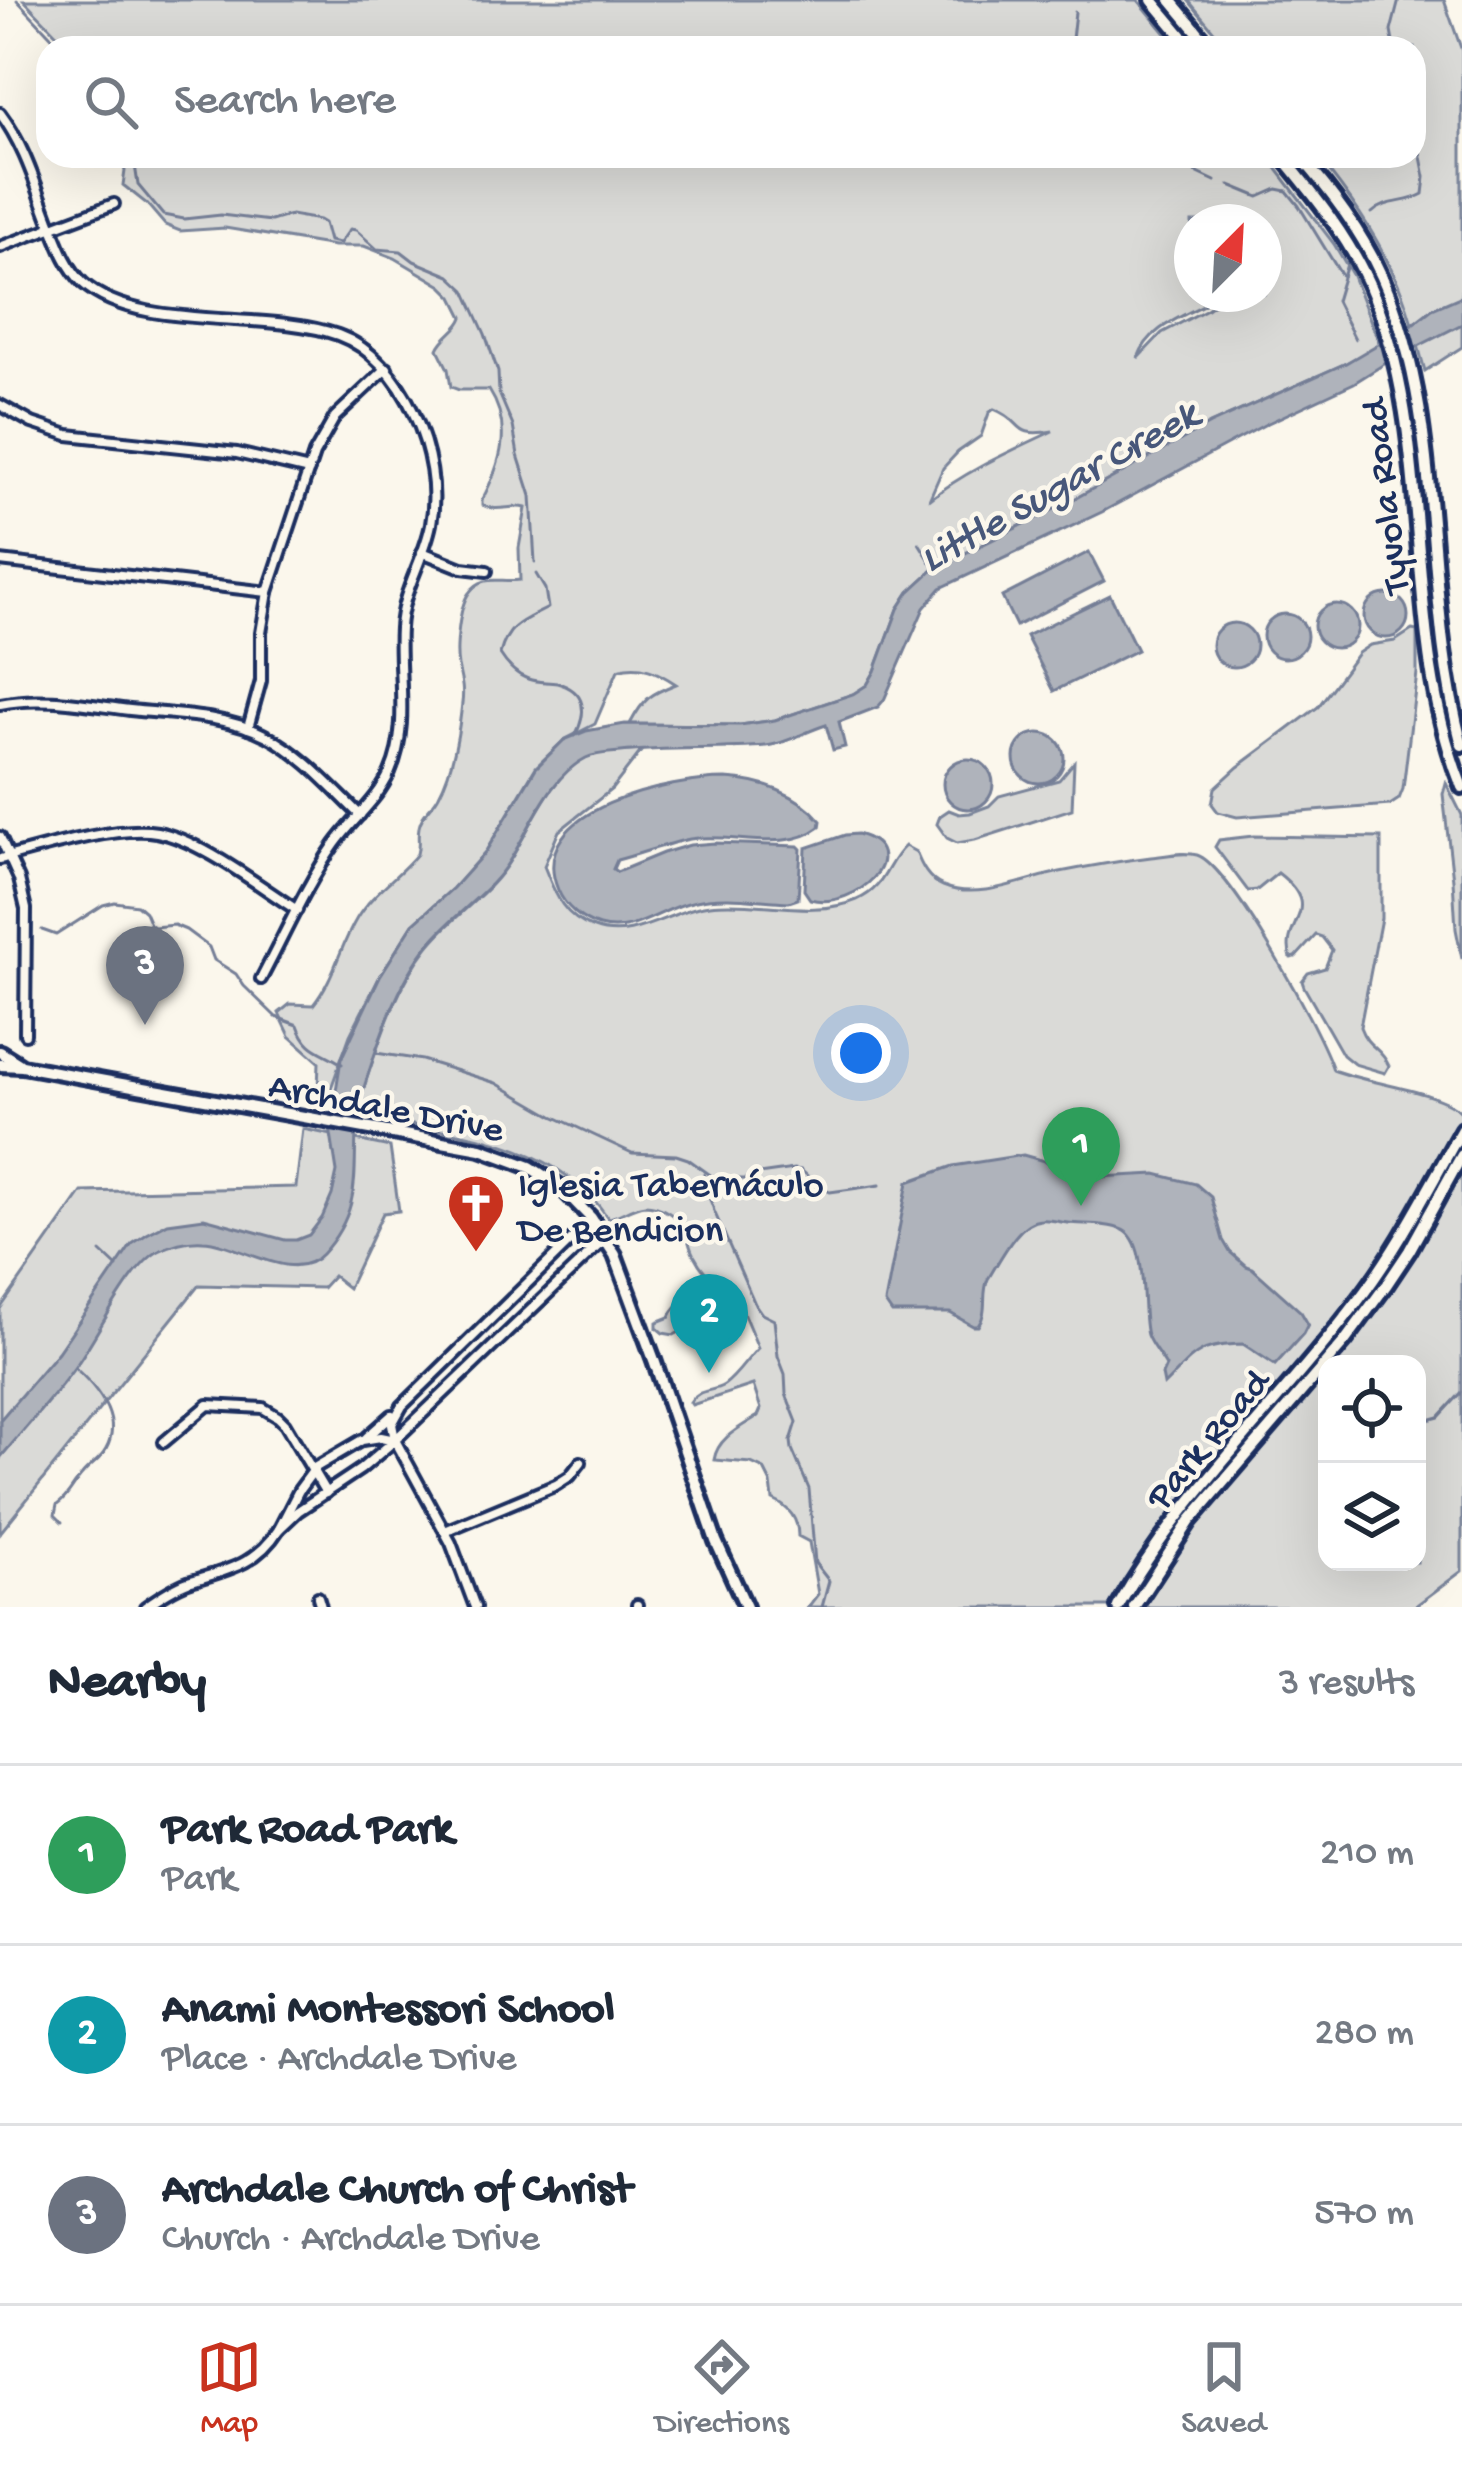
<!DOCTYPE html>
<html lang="en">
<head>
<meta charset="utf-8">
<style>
  body { margin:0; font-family:"Gochi Hand",sans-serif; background:#f2f2f3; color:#1f2937 }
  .controls { position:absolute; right:36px; bottom:36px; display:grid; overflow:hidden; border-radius:24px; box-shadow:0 12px 48px #0002 }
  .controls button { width:108px; height:108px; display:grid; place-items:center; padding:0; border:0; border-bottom:3px solid #e0e1e3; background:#fff; color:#1f2937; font:60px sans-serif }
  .compass { position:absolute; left:1174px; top:204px; width:108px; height:108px; border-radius:50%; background:#fff; box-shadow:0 12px 48px #0002; rotate:24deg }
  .you { position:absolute; left:861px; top:1053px; width:42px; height:42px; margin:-30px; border:9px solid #fff; border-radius:50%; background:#1a73e8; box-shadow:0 0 0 18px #1a73e833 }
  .badge { display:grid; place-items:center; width:78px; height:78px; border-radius:50%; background:#c8321e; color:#fff; font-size:39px; font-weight:700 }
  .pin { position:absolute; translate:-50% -99px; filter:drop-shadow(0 3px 6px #0008) }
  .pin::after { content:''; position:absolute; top:63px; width:42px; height:36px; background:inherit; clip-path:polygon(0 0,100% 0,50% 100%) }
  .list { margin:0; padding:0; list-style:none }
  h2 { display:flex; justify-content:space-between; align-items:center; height:156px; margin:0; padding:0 48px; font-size:51px }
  h2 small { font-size:39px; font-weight:400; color:#747a83 }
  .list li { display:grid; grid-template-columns:78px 1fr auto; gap:36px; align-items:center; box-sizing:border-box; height:180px; padding:0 48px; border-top:3px solid #e0e1e3 }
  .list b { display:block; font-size:45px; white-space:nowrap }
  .list p { margin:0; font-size:39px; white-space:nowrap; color:#747a83 }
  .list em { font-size:39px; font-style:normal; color:#747a83 }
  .icon { flex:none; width:66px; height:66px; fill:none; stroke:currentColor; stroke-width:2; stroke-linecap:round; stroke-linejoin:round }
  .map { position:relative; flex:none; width:1462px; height:1607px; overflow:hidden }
  .search { position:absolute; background:#fff; box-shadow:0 12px 48px #0002; left:36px; right:36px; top:36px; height:132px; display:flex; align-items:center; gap:30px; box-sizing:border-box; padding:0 42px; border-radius:36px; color:#747a83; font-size:45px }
  .sheet { height:696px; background:#fff }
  nav { display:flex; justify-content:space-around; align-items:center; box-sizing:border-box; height:168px; border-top:3px solid #e0e1e3; background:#fff; font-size:33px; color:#747a83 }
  nav a { display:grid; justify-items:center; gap:6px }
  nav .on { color:#c8321e }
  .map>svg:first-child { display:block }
  .green { fill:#dadad7; stroke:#7a849a; stroke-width:3; fill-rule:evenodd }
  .water { fill:#afb3bb; stroke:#747e96; stroke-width:3 }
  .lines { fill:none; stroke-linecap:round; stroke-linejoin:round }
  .stream { stroke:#747e96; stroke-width:3 }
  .street-casing { stroke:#1b2f5e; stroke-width:16 }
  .secondary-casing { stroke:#1b2f5e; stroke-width:20 }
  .street { stroke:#fbf7ec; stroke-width:8 }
  .secondary { stroke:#fbf7ec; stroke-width:10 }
  .labels { text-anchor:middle; stroke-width:9; stroke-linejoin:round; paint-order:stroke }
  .street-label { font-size:39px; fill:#1b2f5e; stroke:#fbf7ec }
  .poi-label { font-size:39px; fill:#1b2f5e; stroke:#fbf7ec; text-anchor:start }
  .water-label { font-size:42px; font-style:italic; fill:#47577a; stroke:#fbf7ec }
</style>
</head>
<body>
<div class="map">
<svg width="1462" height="1607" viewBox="0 0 1462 1607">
  <rect width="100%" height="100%" fill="#fbf7ec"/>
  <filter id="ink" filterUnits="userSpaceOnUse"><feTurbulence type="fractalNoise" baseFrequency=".00833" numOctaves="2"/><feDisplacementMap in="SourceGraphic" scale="24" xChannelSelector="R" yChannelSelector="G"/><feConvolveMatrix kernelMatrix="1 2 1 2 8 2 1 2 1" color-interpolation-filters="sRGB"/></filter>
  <g filter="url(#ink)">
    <g class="green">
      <path d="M24 0H1138L1178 48H70Z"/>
      <path d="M1188 0H1444L1462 51V347L1425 371C1418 346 1412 320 1403 296 1384 246 1351 197 1317 156H1414V48H1228Z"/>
      <path d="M120 156H1267L1334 244 1353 276 1380 345 1346 363 1210 424 1067 503 935 568 909 592 898 609 875 671 867 685 853 694 775 720 741 725 630 724C644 698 650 694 676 684 658 672 641 663 618 670L595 724 564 740 536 767 486 851 453 888 413 924 380 976 350 1035 330 1091 323 1093 318 1089 319 1062 290 1036 279 1013 290 1004 313 1005C334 979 340 946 357 918 372 893 399 876 417 854 420 844 417 837 419 827 421 814 434 806 439 795 453 769 459 732 462 703 464 689 461 680 458 666 455 650 459 606 469 593 483 573 500 583 520 580L519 548 526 508C512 504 497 513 482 505V500C501 464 513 427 489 390H459L451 387 448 369 438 349C444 335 459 330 463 317L453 297 442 286 395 258 364 246H334L225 228 180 231 165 225 147 204 123 185 125 171ZM1192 222H1264V294H1227L1207 309 1162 333 1138 358C1150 323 1193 314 1222 294H1192ZM994 409C1027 422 1010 438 1053 431 1011 451 965 471 929 500L943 468 958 452 981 436 989 413Z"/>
      <path d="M1412 630 1417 631V673L1403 789 1399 799 1390 805 1237 817 1218 812 1212 804 1215 788 1238 767 1318 707 1358 653 1370 645 1395 641Z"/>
      <path d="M642 750 612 789 559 831 544 866C555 894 563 917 594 928 634 943 671 909 710 905 758 899 811 919 857 900 887 887 886 863 905 846L916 852C921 865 928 880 943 886 978 901 1025 879 1060 872 1090 866 1120 861 1151 857 1165 856 1183 851 1197 855 1230 865 1322 1034 1333 1070 1365 1083 1442 1091 1462 1113V1571L1414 1607H808L818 1594 809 1542 798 1536C798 1518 789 1507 773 1500L771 1483 764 1469 751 1463 714 1460C717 1438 741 1427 758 1416L761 1409 753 1385 692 1405 690 1402C699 1388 711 1393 724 1385 737 1376 747 1359 758 1348L740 1305 733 1304 674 1335 663 1333 657 1328V1322L670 1317C677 1297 700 1296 718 1292L721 1287C711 1279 701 1269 695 1257 689 1248 689 1239 685 1230 679 1216 659 1205 645 1205 631 1206 621 1216 608 1218 555 1139 455 1133 370 1118V1113L356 1109C376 1055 391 994 427 948 450 918 483 899 505 868 529 834 548 775 587 757 602 750 625 752 642 750ZM1327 1364H1417V1562H1327Z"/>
      <path d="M1074 762 1072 809 975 840 957 843 947 838 937 824 940 816 949 810 959 814 970 813 989 806 999 796 1059 780Z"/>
      <path d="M1446 783 1462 815V959L1456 929 1453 880 1443 794Z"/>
      <path d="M1253 836 1381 838V918L1360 1027C1368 1049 1380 1046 1389 1066L1385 1073 1354 1064 1343 1055 1304 987 1302 981 1308 973 1325 968 1332 950 1322 937 1316 935 1296 957 1291 958C1279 922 1327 911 1278 873L1257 890 1248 891 1215 847 1219 840Z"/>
      <path d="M303 1129 390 1147 399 1211 383 1213 348 1288 333 1276 322 1288 199 1285 0 1533V1309L82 1192 296 1187Z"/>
    </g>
    <g class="water">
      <path d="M1462 296V324L1389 361 1354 383 1266 424 1102 512 941 588 924 608 884 700 878 707 839 722 845 747 833 750 826 725C806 731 786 744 766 746 718 750 669 747 621 752 609 753 596 753 586 758 546 779 530 831 506 866 485 896 453 915 430 943 398 981 377 1045 363 1091 344 1153 374 1197 322 1254 293 1286 238 1242 203 1241 188 1240 173 1244 159 1251 130 1266 97 1337 75 1367 52 1399 25 1428 0 1458V1420L58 1352 132 1244 147 1234 168 1223 204 1218 285 1240H296L309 1235 322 1218 332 1195 337 1172 330 1128 341 1059 380 976 413 924 453 888 486 851 536 768 564 740 586 731 625 724 740 725 775 720 853 694 867 685 875 671 898 609 909 592 935 568 1067 503 1210 424 1346 363 1414 323 1432 309Z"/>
      <path d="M1089 552 1104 581 1016 626 1002 597Z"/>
      <circle cx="1386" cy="616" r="22"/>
      <path d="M1110 595 1137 650 1054 691 1026 636Z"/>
      <circle cx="1336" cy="626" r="22"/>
      <circle cx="1285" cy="636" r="22"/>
      <circle cx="1234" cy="645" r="22"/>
      <circle cx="1039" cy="758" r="25"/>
      <circle cx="968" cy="784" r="25"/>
      <path d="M726 779C761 781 798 793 821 821L820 827C785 854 731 832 690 839 665 844 641 854 617 860L613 869 617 872 663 853 690 845 715 843 798 846 801 849 798 899 789 902C759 901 725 894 696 901 662 907 634 936 599 926 582 921 565 907 558 890 523 807 674 779 726 779Z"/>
      <path d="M857 834C919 851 856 911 810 899L804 890 806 848 845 835Z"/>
      <path d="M1023 1155 1100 1177 1156 1174 1196 1184 1211 1197 1223 1240 1230 1252 1246 1266 1252 1268 1301 1312 1308 1324 1303 1334 1275 1365 1243 1344C1195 1345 1194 1356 1164 1385L1162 1375 1166 1366C1160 1355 1151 1346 1147 1335 1140 1310 1149 1242 1123 1230 1107 1223 1085 1225 1068 1223 1059 1222 1049 1219 1041 1220 1018 1221 1000 1260 988 1279 981 1295 989 1311 978 1326H973L950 1313H892L885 1303 908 1182 953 1166Z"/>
    </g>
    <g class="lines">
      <g class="stream">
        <path d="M17 0 62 48"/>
        <path d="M1071 48 1075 12"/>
        <path d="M1394 48 1391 31 1399 0"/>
        <path d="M129 156 135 165 138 185 163 215 184 219 221 215 271 221 291 215 319 220 324 223 329 241 340 243 350 229 356 230 377 249 401 251 414 261 450 276 465 290 485 334 498 372 499 393 513 426 518 455 531 496 535 562"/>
        <path d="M1153 156 1163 163 1179 164 1215 181"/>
        <path d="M1230 185 1259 197 1277 189 1287 191 1299 206 1342 276"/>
        <path d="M1372 213C1387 199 1406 204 1423 194L1425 177 1414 121"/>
        <path d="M1347 264 1336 301 1355 339"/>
        <path d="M919 543 934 567"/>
        <path d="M536 574 545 589 548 608C523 621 508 624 500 654 507 665 516 675 528 679 538 683 547 681 557 683 587 691 587 713 575 736"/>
        <path d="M42 930 56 935 103 905 115 902 137 905 145 912 150 924 154 927 174 925 186 930 209 947 214 960 236 974 244 986 276 1017 298 1025C307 1051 321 1050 342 1064"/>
        <path d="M376 1053 422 1060 496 1083 553 1116 632 1153 676 1155 688 1159 716 1179H753L759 1174 794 1169 801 1170 821 1188 830 1192 880 1185"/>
        <path d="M704 1174C701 1187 711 1198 714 1211L755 1304 762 1314 774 1320 778 1356 785 1374 786 1394 797 1422 791 1441 792 1449 809 1489 815 1563 829 1581 822 1607"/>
        <path d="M101 1252 117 1267"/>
        <path d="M1417 1423 1439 1417 1462 1392"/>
        <path d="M62 1522 55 1515 57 1505C69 1497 72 1486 82 1475 88 1467 97 1462 103 1454 126 1422 98 1389 75 1368"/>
      </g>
      <defs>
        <g id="street">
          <path d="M0 113C24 145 35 183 49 220 58 242 65 265 83 283 138 333 267 309 338 335 404 359 444 458 431 524 424 560 402 591 400 628 397 675 410 727 390 772 378 800 353 819 335 844 306 885 285 934 261 979"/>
          <path d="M0 247 114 204"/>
          <path d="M0 405 32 423 68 435 237 453 309 470"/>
          <path d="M422 552 462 568 487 571"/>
          <path d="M0 561 268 592"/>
          <path d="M0 704C42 695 88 705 130 710 176 715 226 715 267 736 303 755 331 787 360 815"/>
          <path d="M248 728 261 681V633L268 592 314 454 335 417 387 368"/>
          <path d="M0 837 19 879 26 909 25 1034"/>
          <path d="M0 859C41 848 117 825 157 832 200 840 259 886 297 910"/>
          <path d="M592 1220 402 1406 392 1424 395 1440 605 1239"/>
          <path d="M367 1437 392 1415"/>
          <path d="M381 1437 395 1440 361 1469 298 1511 279 1529 299 1490 316 1467 362 1440Z"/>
          <path d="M395 1440 451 1543 475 1607"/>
          <path d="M164 1442 208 1405 263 1408 278 1417 285 1424 326 1493"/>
          <path d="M445 1531 556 1485 570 1476 581 1462"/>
          <path d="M318 1597 321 1607"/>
          <path d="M145 1607C159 1597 172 1588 188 1582 226 1570 256 1566 279 1529"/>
          <path d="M637 1607V1605"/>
        </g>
        <g id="secondary">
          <path d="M1152 0 1192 48"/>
          <path d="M1171 0 1211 48"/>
          <path d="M1282 156C1315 196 1348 237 1369 284 1439 444 1398 627 1462 787"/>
          <path d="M1300 156C1332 193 1362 232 1382 277 1447 424 1421 592 1462 745"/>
          <path d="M0 1052 19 1064"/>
          <path d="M0 1065 22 1066 481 1149 530 1167 561 1187 591 1218 615 1255 654 1360 716 1541 746 1607"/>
          <path d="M1118 1607C1182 1493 1279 1406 1357 1302 1398 1249 1429 1187 1462 1129"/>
          <path d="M1134 1607 1190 1521 1345 1341 1387 1284 1409 1251 1462 1155"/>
        </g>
      </defs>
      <use href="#street" class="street-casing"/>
      <use href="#secondary" class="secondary-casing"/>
      <use href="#street" class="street"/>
      <use href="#secondary" class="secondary"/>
    </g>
  </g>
  <defs>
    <symbol id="church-pin" viewBox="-11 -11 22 30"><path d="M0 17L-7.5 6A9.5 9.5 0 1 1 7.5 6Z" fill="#c8321e" stroke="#fbf7ec"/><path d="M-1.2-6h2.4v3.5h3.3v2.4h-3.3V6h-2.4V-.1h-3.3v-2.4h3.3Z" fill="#fff"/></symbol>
  </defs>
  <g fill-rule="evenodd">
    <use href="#church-pin" x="443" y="1170" width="66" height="90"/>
  </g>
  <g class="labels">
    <g class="street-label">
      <text transform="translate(1382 497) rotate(-97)" y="14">Tyvola Road</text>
      <text transform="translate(387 1104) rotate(11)" y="14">Archdale Drive</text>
      <text transform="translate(1205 1437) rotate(-50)" y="14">Park Road</text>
    </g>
    <g class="poi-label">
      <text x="518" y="1195">Iglesia Tabernáculo<tspan x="518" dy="45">De Bendicion</tspan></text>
    </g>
    <g class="water-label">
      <text transform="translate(1057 483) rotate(-29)" y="15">Little Sugar Creek</text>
    </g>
  </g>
</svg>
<div class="controls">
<button><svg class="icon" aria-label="locate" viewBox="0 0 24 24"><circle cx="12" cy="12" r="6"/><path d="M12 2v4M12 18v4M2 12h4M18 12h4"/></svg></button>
<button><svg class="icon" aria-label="layers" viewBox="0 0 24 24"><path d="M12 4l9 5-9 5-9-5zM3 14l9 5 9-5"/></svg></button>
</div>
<svg class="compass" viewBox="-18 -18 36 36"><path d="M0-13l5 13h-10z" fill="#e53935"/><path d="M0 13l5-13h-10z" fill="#747a83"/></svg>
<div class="you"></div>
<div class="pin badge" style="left:1081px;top:1206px;background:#2e9e5b">1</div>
<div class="pin badge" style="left:709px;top:1373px;background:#0f9aa8">2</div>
<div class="pin badge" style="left:145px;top:1025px;background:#6b7280">3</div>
<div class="search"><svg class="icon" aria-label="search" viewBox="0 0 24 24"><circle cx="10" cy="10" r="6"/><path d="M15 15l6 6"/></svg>Search here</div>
</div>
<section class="sheet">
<h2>Nearby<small>3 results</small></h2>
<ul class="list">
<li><span class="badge" style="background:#2e9e5b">1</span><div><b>Park Road Park</b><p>Park</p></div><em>210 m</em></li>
<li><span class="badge" style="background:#0f9aa8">2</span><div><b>Anami Montessori School</b><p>Place · Archdale Drive</p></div><em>280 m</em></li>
<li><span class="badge" style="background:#6b7280">3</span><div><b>Archdale Church of Christ</b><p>Church · Archdale Drive</p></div><em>570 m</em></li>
</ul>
</section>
<nav>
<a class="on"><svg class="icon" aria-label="map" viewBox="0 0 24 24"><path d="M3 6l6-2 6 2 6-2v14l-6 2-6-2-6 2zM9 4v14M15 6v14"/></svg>Map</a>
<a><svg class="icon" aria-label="directions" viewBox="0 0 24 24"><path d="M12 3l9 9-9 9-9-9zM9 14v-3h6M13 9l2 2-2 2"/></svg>Directions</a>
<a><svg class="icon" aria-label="saved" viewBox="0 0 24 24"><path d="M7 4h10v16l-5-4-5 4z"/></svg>Saved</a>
</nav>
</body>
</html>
